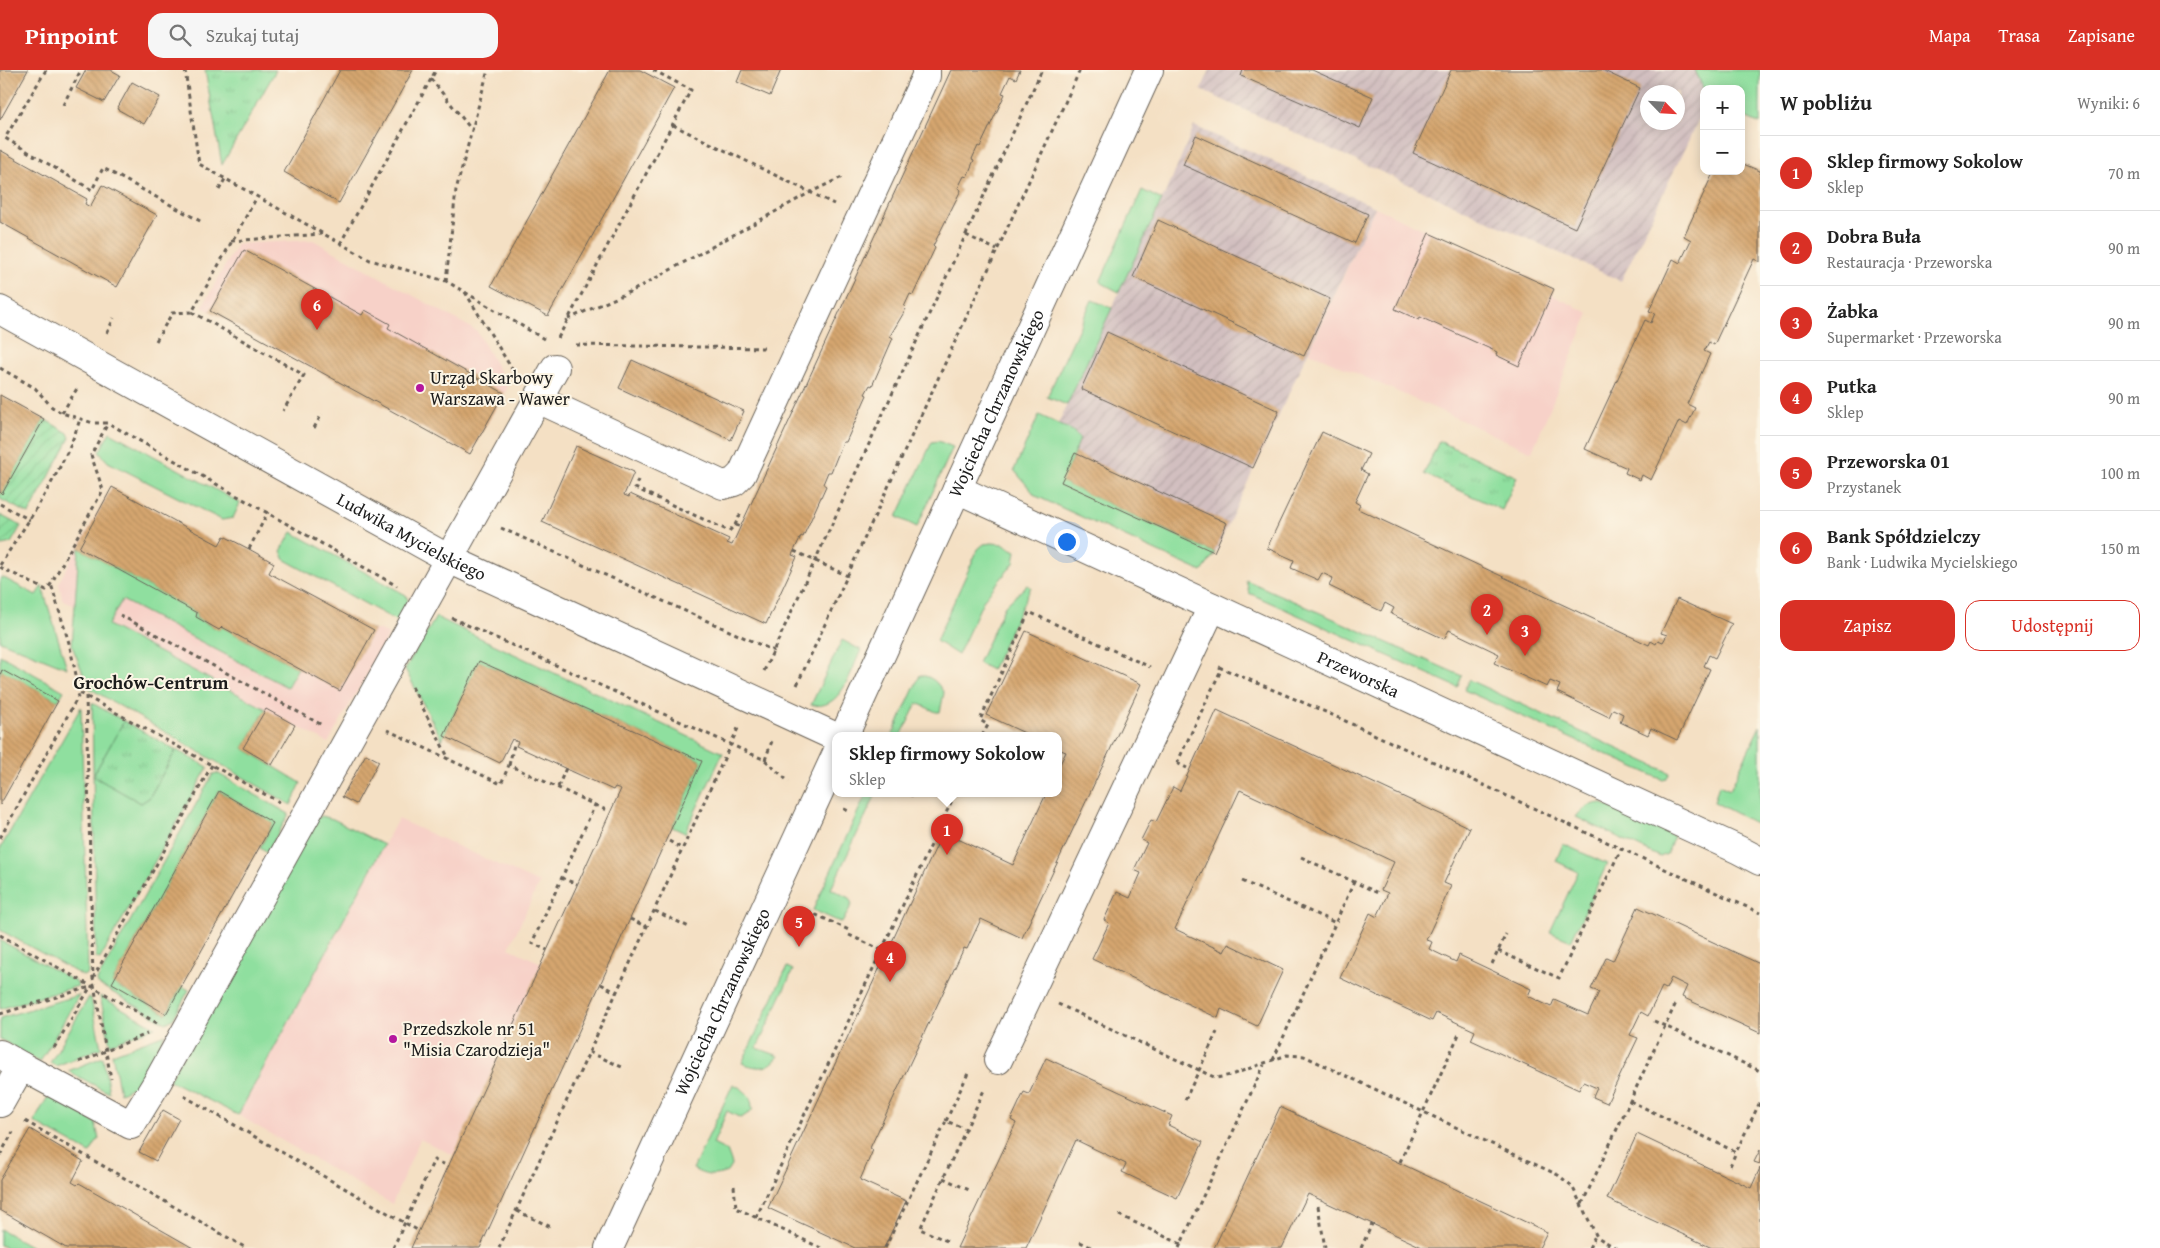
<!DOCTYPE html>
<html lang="pl">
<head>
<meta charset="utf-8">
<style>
  body { margin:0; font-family:"Gentium Book Plus",serif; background:#f6f6f6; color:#222 }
  .controls { position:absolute; right:15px; top:15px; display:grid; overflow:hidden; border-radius:10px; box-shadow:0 2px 12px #0003 }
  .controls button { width:45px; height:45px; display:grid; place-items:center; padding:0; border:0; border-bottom:1px solid #e0e0e0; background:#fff; color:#222; font:25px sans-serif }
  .compass { position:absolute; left:1640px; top:15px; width:45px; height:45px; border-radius:50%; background:#fff; box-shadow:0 2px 12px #0003; rotate:115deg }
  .you { position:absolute; left:1066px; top:471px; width:18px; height:18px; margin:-12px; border:4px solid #fff; border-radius:50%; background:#1a73e8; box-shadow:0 0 0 8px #1a73e833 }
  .badge { display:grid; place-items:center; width:32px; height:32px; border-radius:50%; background:#d93025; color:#fff; font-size:16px; font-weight:700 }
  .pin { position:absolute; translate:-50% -41px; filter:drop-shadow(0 1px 2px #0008) }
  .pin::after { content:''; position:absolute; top:26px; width:18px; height:15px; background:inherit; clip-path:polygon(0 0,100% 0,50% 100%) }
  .popup { position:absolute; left:832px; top:662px; width:230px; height:65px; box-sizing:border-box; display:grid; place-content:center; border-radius:10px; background:#fff; filter:drop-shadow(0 1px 4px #0005); font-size:16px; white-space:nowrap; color:#767676 }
  .popup b { font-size:19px; color:#222 }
  .popup::after { content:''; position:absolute; left:50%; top:100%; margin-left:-10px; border:10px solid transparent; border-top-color:#fff }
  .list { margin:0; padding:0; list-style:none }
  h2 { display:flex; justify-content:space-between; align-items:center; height:65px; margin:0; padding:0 20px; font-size:21px }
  h2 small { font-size:16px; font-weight:400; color:#767676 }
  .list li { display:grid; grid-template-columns:32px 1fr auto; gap:15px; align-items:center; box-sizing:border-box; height:75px; padding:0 20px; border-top:1px solid #e0e0e0 }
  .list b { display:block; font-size:19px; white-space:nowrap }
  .list p { margin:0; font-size:16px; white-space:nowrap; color:#767676 }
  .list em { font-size:16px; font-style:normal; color:#767676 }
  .actions { display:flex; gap:10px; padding:15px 20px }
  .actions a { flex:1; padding:11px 0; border:1px solid #d93025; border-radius:15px; text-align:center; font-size:18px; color:#d93025 }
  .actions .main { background:#d93025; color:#fff }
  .icon { flex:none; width:28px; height:28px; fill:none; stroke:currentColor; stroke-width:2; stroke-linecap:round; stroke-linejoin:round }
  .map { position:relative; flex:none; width:1760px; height:1178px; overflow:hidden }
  header { display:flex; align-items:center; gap:30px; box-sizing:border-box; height:70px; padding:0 25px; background:#d93025; color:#fff }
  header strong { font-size:24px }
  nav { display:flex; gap:28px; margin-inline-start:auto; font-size:18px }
  .search { width:350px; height:45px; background:#f6f6f6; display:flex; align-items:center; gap:12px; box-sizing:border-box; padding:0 18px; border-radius:15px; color:#767676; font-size:19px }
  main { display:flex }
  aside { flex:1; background:#fff }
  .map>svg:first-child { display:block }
  .built { fill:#f7d1c8 }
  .industrial { fill:url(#industrial-furrows); fill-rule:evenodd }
  .grass { fill:#8fdf9f; stroke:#567e5e }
  .park { fill:url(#park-tufts); stroke:#567e5e }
  .garden { fill:url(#garden-furrows); stroke:#567e5e }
  .building { fill:url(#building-back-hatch) }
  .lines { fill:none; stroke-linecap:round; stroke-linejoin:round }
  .minor-casing { stroke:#686157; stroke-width:30 }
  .path { stroke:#686157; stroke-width:3; stroke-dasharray:4 4; stroke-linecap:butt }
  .minor { stroke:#fff; stroke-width:28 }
  .poi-dot { fill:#b5179e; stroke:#fcf5e5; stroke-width:2 }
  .labels { text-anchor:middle; stroke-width:4; stroke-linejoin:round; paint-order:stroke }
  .poi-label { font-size:18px; fill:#1c1c1c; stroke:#fcf5e5; text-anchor:start }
  .street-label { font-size:18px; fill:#1c1c1c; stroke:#fcf5e5 }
  .neighbourhood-label { font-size:19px; font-weight:bold; fill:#1c1c1c; stroke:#fcf5e5 }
</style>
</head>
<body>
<header>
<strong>Pinpoint</strong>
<div class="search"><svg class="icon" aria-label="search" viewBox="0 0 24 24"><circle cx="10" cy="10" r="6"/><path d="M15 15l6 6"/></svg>Szukaj tutaj</div>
<nav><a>Mapa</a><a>Trasa</a><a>Zapisane</a></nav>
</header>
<main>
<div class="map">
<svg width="1760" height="1178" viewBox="0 0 1760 1178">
  <defs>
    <pattern id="industrial-furrows" width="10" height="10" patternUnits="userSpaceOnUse" patternTransform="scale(1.25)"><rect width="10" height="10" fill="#d2bfc0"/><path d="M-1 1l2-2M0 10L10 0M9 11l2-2" fill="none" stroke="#b4a4a4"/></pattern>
    <pattern id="park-tufts" width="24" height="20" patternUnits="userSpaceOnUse" patternTransform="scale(1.25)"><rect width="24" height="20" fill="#8fdf9f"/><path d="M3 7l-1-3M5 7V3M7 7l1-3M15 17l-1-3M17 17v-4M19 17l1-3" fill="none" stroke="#7bbf88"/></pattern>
    <pattern id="garden-furrows" width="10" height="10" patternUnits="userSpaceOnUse" patternTransform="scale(1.25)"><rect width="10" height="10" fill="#8fdf9f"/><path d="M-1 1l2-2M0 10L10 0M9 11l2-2" fill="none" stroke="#7bbf88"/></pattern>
    <pattern id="building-back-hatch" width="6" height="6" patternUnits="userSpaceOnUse" patternTransform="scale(1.25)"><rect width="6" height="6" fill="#d5a66f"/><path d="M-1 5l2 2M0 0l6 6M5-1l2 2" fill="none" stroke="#b68e60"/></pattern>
  </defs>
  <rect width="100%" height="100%" fill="#fcf5e5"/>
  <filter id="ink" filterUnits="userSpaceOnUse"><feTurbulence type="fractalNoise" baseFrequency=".02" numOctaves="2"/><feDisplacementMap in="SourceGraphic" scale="10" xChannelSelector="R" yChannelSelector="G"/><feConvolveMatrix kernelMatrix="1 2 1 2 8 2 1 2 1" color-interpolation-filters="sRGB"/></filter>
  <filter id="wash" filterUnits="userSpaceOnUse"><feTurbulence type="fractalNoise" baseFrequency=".0096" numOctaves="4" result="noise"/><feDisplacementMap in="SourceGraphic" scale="20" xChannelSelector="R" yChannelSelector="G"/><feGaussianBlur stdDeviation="1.12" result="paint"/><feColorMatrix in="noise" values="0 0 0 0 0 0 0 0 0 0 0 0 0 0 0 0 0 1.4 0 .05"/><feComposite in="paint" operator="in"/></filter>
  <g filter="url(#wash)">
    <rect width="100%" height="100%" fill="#f4e0c4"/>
    <g class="built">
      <path d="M1375 137 1554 219 1552 225 1589 243 1532 382 1309 282Z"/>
      <path d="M313 170 477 261 508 317 470 384 202 237 237 174Z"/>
      <path d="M112 417 219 475 224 466 274 493 270 503 374 560H380L387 563 388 567 328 673 108 555 62 529 59 512Z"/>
      <path d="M398 749 539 813 509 878 541 893 453 1085 420 1069 392 1134 238 1045Z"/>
    </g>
    <g class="industrial">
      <path d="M1210 0H1760V54L1741 45V19H1704V38L1621 211 1201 20ZM1648 22H1678V52H1648Z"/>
      <path d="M1194 56 1375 137 1215 483 1202 502 1036 426 1026 414 1057 356 1174 104Z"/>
    </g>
    <g class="grass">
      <path d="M1695 0H1760V54L1741 45V19L1704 20Z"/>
      <path d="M1142 120 1162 130 1119 222 1100 212Z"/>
      <path d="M1092 230 1112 238 1067 335 1047 327Z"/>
      <path d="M1039 345 1073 361 1080 369 1062 412 1215 483 1202 502 1036 426 1014 400Z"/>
      <path d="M110 362 240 433 233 448 222 450 108 392 99 382Z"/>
      <path d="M938 371 953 377 917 457 897 447 932 372Z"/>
      <path d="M292 462 406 525 408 531 397 551 285 490 281 481Z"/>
      <path d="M992 473 1002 474 1016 481 1014 493 984 529 958 585 936 571 978 479 984 474Z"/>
      <path d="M79 478 197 543 196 548 219 560 222 557 298 598 287 617 122 530 108 555 266 639 243 678 301 713 291 735 89 618 72 576Z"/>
      <path d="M2 507 36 525 42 516 67 598 0 571V510Z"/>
      <path d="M1246 510 1462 606 1457 617 1249 523Z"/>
      <path d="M1027 515 1031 517 992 600 978 593 1005 536Z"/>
      <path d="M436 547 723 683 685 763 672 757 702 691 479 591 442 670 405 599Z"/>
      <path d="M842 570 861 580C850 603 841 641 811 635Z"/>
      <path d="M0 585 64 621 58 631 3 601 0 605Z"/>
      <path d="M920 605C933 607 937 612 944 623L940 642H936L917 633 901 666H892Z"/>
      <path d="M1469 610 1670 703 1666 709 1663 710 1464 620Z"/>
      <path d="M92 633 124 651 93 706 141 733 149 728 176 680 208 697 100 889 96 888Z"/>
      <path d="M81 637 88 903 83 906 0 860V779Z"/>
      <path d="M1760 656V756L1714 732 1719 715 1730 720Z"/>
      <path d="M217 703 289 744 267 783 260 778 273 753 219 721 112 913 166 944 182 916 189 920 173 949 166 953 98 914 97 910 213 704Z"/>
      <path d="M866 724H876L831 819 849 828 852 834 842 853 813 840Z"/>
      <path d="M1601 733 1674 766 1667 784 1660 787 1576 747C1583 738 1589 734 1601 733Z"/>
      <path d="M322 746 333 749 384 775 238 1045 169 1010 313 750Z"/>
      <path d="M1563 774 1607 794 1571 871 1550 862 1578 802 1556 791Z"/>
      <path d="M0 870 76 912 78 916 0 939Z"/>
      <path d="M787 897 793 900 757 978 779 986C768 1000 758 999 742 993Z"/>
      <path d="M79 925 40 992 0 969V948Z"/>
      <path d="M100 926 155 957 110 974Z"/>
      <path d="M89 927 91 928 101 978 56 996 50 993Z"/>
      <path d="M165 964C153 985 144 1016 120 1023L112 984Z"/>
      <path d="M103 987 109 1023 68 1001Z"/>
      <path d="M733 1014C745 1020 753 1026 752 1041L741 1048 727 1041 713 1074 727 1081 732 1094 727 1102C714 1107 705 1106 693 1099Z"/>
      <path d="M52 1027 95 1052 99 1068 90 1083 34 1052 47 1028Z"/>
      <path d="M0 1159 34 1178H6L0 1175Z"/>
    </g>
    <g class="park">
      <path d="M205 0H276L222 95Z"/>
      <path d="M1439 371 1517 407 1502 440 1424 404Z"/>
      <path d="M124 651 176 680 149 728 141 733 93 706Z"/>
    </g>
    <g class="garden">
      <path d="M44 349 68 363 70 368 29 444 0 429V422L2 423Z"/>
      <path d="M0 445 21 456 11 473 2 475 0 474Z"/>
    </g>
    <g id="blocks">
      <g class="building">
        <path d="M0 0H28L0 50Z"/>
        <path d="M86 0H111L120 5 104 32 76 18Z"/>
        <path d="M340 0H413L339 133 284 102Z"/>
        <path d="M610 0H640L674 18 548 246 491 216Z"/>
        <path d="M742 0H781L770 26 737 12Z"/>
        <path d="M951 0H1020L1016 9 1010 6 1002 23 1005 24 980 77 978 76 972 89 974 90 967 107 964 106 958 118 961 120 933 176 935 178 913 225 910 224 904 237 906 239 890 266 893 268 872 316 870 315 865 324 867 325 846 372H843L831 402H828L823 414 826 416 803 467 801 466 792 485 797 487 766 554 542 452 576 376 634 402 624 425 629 427 630 424 729 469 727 473 732 475Z"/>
        <path d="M1243 0H1312L1373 27 1360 58 1241 6Z"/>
        <path d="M1451 0H1602L1640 18 1575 158 1413 83Z"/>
        <path d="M132 12 160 27 144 54 117 39Z"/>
        <path d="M1196 65 1368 144 1355 173 1183 95Z"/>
        <path d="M0 80 87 129 85 134 90 137 102 115 157 145 117 217 0 152Z"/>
        <path d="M1741 93 1760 101V192L1754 189 1714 275 1709 272 1704 281 1710 284 1687 334 1695 338 1687 355 1679 351 1651 410 1642 405 1640 410 1625 403 1627 398 1585 379 1645 250 1651 253 1655 243 1649 241 1673 189 1680 193 1691 170 1684 166 1714 101H1741Z"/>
        <path d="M1158 150 1330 229 1304 286 1133 207Z"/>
        <path d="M1429 163 1554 219 1519 296 1496 285 1497 282 1420 247 1419 250 1395 239Z"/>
        <path d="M244 180 362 245 365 240 390 254 388 258 504 323 470 384 210 241Z"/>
        <path d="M1107 262 1279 341 1253 398 1081 319Z"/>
        <path d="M632 290 744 341 731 370 619 318Z"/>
        <path d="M0 325 44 349 2 424 0 422Z"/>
        <path d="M1322 362 1369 384 1361 400 1368 404 1355 432 1360 435 1358 439 1649 575 1651 571 1656 574 1658 570 1663 572 1667 565 1661 563 1677 529 1732 554 1715 588 1709 585 1704 596 1710 599 1677 670 1651 658 1648 665 1620 652 1623 644 1613 639 1609 647 1557 622 1560 615 1550 611 1547 617 1494 593 1499 584 1449 560 1444 569 1391 544 1394 538 1385 533 1381 541 1329 516 1333 508 1322 503 1318 510 1291 498 1294 490 1267 478Z"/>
        <path d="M1075 383 1227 453 1214 482 1061 412Z"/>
        <path d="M112 417 219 475 224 466 249 479 274 493 269 503 374 560 340 621 222 557 219 560 196 547 197 543 79 478Z"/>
        <path d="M1026 561 1141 614 1022 868 981 849 967 879 964 878 870 1078 873 1080 860 1110 906 1131 884 1178H855L768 1138 943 762 1013 795 1046 724H1058V698L1066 682 1058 679V666H1031L986 645Z"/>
        <path d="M479 591 702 691 480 1178H411L621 719 615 717 613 720 516 676 518 672 512 669 500 693 444 666Z"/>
        <path d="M2 600 58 631 0 735V605Z"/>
        <path d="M266 639 295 655 272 695 243 678Z"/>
        <path d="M1217 640 1470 758 1444 813 1451 816 1426 870 1432 872 1429 879 1456 892 1459 885 1476 893 1531 919 1528 926 1551 937 1554 930 1588 945 1599 922 1591 919 1606 888 1613 891 1638 837 1760 894V963L1682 927 1687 916 1671 908 1666 919 1662 917 1648 946 1641 942 1630 965 1638 968 1607 1033 1593 1027 1597 1018 1583 1012 1579 1020 1471 970 1475 961 1436 943 1432 951 1340 908 1370 843 1377 847 1388 823 1381 820 1394 792 1240 720 1175 859 1224 882 1228 874 1283 900 1257 956 1221 939 1218 948 1092 889 1109 853 1104 850 1117 822 1130 828 1141 803 1134 800 1147 773 1141 770 1151 750 1156 752 1173 717 1180 721Z"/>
        <path d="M366 684 379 691 356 734 342 727Z"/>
        <path d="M219 721 273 753 166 944 112 913Z"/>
        <path d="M1046 988 1172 1046 1168 1055 1203 1072 1177 1128 1122 1102 1126 1094 1076 1070 1026 1178H957L1016 1053 1011 1050 1024 1022 1029 1024Z"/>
        <path d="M1280 1037 1547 1162 1539 1178H1424L1308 1124 1282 1178H1214Z"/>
        <path d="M163 1040 179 1049 156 1091 139 1082Z"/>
        <path d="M30 1059 83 1091 72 1112 77 1115 79 1113 193 1178H66L0 1140V1110Z"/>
        <path d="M1637 1064 1751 1118 1760 1098V1178H1712L1607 1129Z"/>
        <path d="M1760 1080V1094L1754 1092Z"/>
      </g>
    </g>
  </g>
  <g filter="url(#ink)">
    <use href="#blocks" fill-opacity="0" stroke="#686157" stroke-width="1"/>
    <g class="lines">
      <defs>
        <g id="minor">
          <path id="s1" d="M0 240 449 489 836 667"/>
          <path d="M538 329 723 415 734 412 742 404 926 6V0"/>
          <path id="s2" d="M957 419 1739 780 1760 791"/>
          <path id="s3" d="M844 666 1149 0"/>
          <path d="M0 984 21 996"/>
          <path d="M998 990 1212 537"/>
          <path d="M0 1033 21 996 131 1055 158 1011 555 298"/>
          <path id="s4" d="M609 1178 836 685"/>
        </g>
      </defs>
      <use href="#minor" class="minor-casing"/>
      <g class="path">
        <path d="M46 0 5 68 92 120 103 98 202 152"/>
        <path d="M185 0 199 94 370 190 446 211 544 269"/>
        <path d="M431 9 471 59"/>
        <path d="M63 35 81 0"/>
        <path d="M673 55 834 134"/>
        <path d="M219 120 225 109"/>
        <path d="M966 165 997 180"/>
        <path d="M231 171 322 164"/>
        <path d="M340 174 436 0"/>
        <path d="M446 211 456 120 488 0"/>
        <path d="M465 222 515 304"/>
        <path d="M192 242 304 305 283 341"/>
        <path d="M568 249 634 220 809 123 844 106"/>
        <path d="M107 263 114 248"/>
        <path d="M558 268 691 20 653 0"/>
        <path d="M156 271 172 243 192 242 257 127"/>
        <path d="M576 275 765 278"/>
        <path d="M0 298 35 318 52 337 62 343 93 353H108L397 516"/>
        <path d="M62 343 78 317"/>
        <path d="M314 358 322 344"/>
        <path d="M638 410 635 418 729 461 735 455 741 443"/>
        <path d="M0 434 30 450"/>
        <path d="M735 455 742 457"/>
        <path d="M501 458 774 581"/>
        <path d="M249 479 268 442"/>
        <path d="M794 481 848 506"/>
        <path d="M0 495C28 452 65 398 80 349"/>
        <path d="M0 497 46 520 51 514 103 420 91 385 108 353"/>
        <path d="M120 545 322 655"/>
        <path d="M452 548 765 690 789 712"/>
        <path d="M1219 597 1328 643 1760 843"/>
        <path d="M764 601 1042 0"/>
        <path d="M797 615 1080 0"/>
        <path d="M412 617 449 689"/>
        <path d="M80 623 279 732"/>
        <path d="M86 626 93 909 111 1009"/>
        <path d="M387 660 501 714 509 695 595 735 532 873 547 880"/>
        <path d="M982 666 988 655 980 650 1029 542 1150 597"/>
        <path d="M765 690 772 671"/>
        <path d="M1177 693 1222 598"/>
        <path d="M1177 693 1187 698"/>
        <path d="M509 695 515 671"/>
        <path d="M558 717 566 698"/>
        <path d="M909 724 914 726"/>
        <path d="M595 735 606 740"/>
        <path d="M844 739 851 742"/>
        <path d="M0 768 80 623 69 573 51 514"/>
        <path d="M669 771 683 779"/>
        <path d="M1301 787 1378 823"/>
        <path d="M561 808 577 814"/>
        <path d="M1242 811 1336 853"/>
        <path d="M655 841 689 857"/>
        <path d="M808 841 851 861"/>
        <path d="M630 849 647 857"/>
        <path d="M0 865 157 953"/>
        <path d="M849 865 882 880"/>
        <path d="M1498 881 1559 908 1621 779"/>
        <path d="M1492 894 1506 864"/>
        <path d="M93 908 212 695"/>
        <path d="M601 914 617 923"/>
        <path d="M1058 934 1216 1008 1231 1005 1287 985 1304 986 1558 1105 1572 1116 1597 1167 1616 1178"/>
        <path d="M0 944 90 917"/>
        <path d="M1654 951 1665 956 1677 931"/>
        <path d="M54 978 91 916"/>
        <path d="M589 982 624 998"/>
        <path d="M1273 990 1354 812"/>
        <path d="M79 992 147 964"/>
        <path d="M184 1026 419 1161"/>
        <path d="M1185 1030 1217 962"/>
        <path d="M1630 1031 1736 1082 1760 1032"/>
        <path d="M25 1051 246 1178"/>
        <path d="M946 1051 969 1001"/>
        <path d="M0 1085 13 1062"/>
        <path d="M1400 1092 1460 962"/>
        <path d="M1730 1096 1736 1082"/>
        <path d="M943 1108 969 1120"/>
        <path d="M734 1116 736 1138 821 1178"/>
        <path d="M1582 1134 1665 956 1760 1001"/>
        <path d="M1318 1136 1325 1178"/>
        <path d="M517 1141 551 1157"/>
        <path d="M1119 1145 1181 1174"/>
        <path d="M756 1148 955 724"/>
        <path d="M947 1171 920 1159 966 1059"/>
        <path d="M1080 1172 1093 1178"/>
        <path d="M393 1178 434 1090 449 1096"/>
        <path d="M499 1178 739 656"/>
        <path d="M885 1178 946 1051 966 1059 985 1018"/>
        <path d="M1179 1178 1264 995"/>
        <path d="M1361 1178 1372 1154"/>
        <path d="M1589 1178 1596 1164"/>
      </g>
      <use href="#minor" class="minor"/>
    </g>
  </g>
  <g class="poi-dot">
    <circle cx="420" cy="318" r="5"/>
    <circle cx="393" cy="969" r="5"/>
  </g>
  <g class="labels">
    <g class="poi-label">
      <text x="430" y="314">Urząd Skarbowy<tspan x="430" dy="21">Warszawa - Wawer</tspan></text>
      <text x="403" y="965">Przedszkole nr 51<tspan x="403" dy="21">"Misia Czarodzieja"</tspan></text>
    </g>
    <g class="street-label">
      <text dy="6" stroke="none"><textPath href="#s3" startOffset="366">Wojciecha Chrzanowskiego</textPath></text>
      <text dy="6" stroke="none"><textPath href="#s1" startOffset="470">Ludwika Mycielskiego</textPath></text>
      <text dy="6" stroke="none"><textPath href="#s2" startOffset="442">Przeworska</textPath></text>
      <text dy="6" stroke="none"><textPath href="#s4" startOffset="271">Wojciecha Chrzanowskiego</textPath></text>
    </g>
    <g class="neighbourhood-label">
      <text x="151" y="619">Grochów-Centrum</text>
    </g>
  </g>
</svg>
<div class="controls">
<button>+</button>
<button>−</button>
</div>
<svg class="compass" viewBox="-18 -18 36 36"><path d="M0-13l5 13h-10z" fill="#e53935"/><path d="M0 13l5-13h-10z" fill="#767676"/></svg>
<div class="you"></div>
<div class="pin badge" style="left:947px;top:785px">1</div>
<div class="popup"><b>Sklep firmowy Sokolow</b>Sklep</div>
<div class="pin badge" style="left:1487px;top:565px">2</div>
<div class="pin badge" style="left:1525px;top:586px">3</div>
<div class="pin badge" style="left:890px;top:912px">4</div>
<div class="pin badge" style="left:799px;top:877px">5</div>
<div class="pin badge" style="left:317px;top:260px">6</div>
</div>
<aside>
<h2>W pobliżu<small>Wyniki: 6</small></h2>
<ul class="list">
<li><span class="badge">1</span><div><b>Sklep firmowy Sokolow</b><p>Sklep</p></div><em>70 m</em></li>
<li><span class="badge">2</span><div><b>Dobra Buła</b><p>Restauracja · Przeworska</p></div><em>90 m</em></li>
<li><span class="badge">3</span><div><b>Żabka</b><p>Supermarket · Przeworska</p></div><em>90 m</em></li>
<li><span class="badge">4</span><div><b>Putka</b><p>Sklep</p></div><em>90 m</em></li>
<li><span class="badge">5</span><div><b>Przeworska 01</b><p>Przystanek</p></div><em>100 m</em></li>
<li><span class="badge">6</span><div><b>Bank Spółdzielczy</b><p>Bank · Ludwika Mycielskiego</p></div><em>150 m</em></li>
</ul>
<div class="actions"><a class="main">Zapisz</a><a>Udostępnij</a></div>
</aside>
</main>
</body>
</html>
